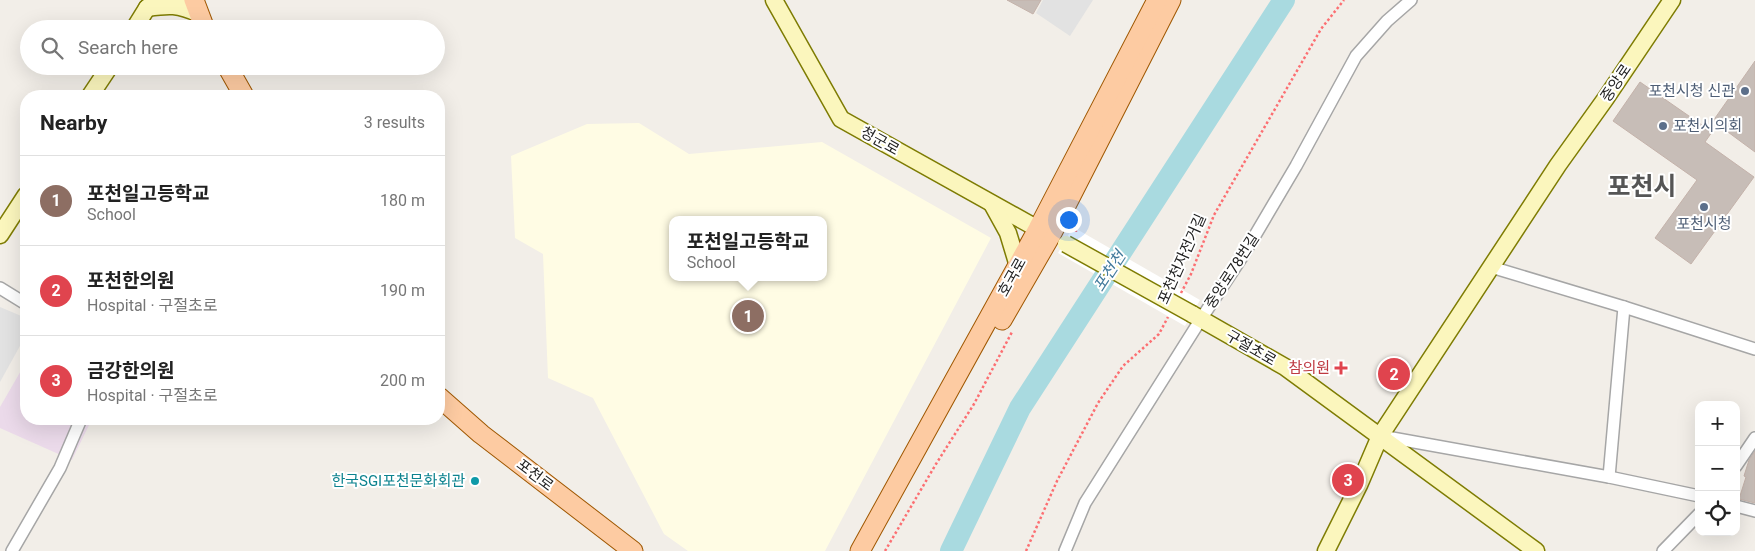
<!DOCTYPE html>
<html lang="en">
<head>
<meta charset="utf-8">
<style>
  body { margin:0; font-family:Roboto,"Noto Sans KR",sans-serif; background:#f6f6f6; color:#222 }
  .controls { position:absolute; right:15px; bottom:15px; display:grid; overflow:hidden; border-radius:10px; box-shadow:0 5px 20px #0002 }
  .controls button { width:45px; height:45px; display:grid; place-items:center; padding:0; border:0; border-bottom:1px solid #e0e0e0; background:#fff; color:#222; font:25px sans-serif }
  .you { position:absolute; left:1068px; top:219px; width:18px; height:18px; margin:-12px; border:4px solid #fff; border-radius:50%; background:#1a73e8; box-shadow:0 0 0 8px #1a73e833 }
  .badge { display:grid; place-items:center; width:32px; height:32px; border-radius:50%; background:#111827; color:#fff; font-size:16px; font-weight:700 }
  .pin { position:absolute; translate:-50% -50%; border:2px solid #fff; box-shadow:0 1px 5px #0006 }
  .popup { position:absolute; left:669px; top:216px; width:158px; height:65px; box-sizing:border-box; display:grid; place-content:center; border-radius:10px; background:#fff; filter:drop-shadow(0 1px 4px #0005); font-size:16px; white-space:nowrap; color:#767676 }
  .popup b { font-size:19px; color:#222 }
  .popup::after { content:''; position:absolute; left:50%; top:100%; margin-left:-10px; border:10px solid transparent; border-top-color:#fff }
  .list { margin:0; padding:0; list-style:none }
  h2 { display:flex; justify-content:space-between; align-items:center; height:65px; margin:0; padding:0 20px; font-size:21px }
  h2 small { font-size:16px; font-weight:400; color:#767676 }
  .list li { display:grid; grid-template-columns:32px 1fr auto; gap:15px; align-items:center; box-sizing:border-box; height:90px; padding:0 20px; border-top:1px solid #e0e0e0 }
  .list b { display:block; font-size:19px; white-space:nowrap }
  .list p { margin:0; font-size:16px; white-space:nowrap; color:#767676 }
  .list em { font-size:16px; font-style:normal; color:#767676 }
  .icon { flex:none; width:28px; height:28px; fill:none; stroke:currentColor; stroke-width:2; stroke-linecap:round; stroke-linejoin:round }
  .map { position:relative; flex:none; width:1755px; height:551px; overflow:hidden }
  .search { position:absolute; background:#fff; box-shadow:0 5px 20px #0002; left:20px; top:20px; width:425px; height:55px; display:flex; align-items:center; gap:12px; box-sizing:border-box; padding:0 18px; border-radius:28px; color:#767676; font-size:19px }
  .panel { position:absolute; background:#fff; box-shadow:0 5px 20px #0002; left:20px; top:90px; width:425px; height:335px; border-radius:20px }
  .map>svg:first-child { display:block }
  .industrial { fill:#ebdaea }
  .education { fill:#fffce4; fill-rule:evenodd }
  .parking { fill:#e2e2e2 }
  .pier { fill:#fff }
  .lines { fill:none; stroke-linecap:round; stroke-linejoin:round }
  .river { stroke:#a9dae0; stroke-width:22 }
  .building { fill:#c7bdb7; stroke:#c4b2aa }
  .street-casing { stroke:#a6a6a6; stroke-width:14 }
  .secondary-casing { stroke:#7e7c03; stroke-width:19 }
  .primary-casing { stroke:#9f5700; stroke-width:21 }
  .path { stroke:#fc6f72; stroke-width:2.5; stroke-dasharray:2.5 2.5; stroke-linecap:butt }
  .street { stroke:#fff; stroke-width:11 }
  .secondary { stroke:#fbf6bd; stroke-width:16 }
  .primary { stroke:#fdcba2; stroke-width:19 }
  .secondary-bridge-casing { stroke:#7e7c03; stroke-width:19; stroke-linecap:butt }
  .secondary-bridge { stroke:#fbf6bd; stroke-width:16 }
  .service-dot { fill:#5c6f8a; stroke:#fff; stroke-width:2 }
  .health-dot { fill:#e0444e; stroke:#fff; stroke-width:2 }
  .culture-dot { fill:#0f9aa8; stroke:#fff; stroke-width:2 }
  .labels { text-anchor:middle; stroke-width:4; stroke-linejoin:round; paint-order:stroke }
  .street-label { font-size:15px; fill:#222; stroke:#fff }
  .service-label { font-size:15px; fill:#4e5e75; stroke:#fff; text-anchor:end }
  .health-label { font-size:15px; fill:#be3a42; stroke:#fff; text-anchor:end }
  .culture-label { font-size:15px; fill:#0d838f; stroke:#fff; text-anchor:end }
  .water-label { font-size:16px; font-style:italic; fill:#427a9c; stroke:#fff }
  .town-label { font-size:25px; font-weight:bold; fill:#555; stroke:#fff }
</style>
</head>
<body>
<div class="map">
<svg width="1755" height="551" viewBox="0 0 1755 551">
  <rect width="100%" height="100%" fill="#f2eee8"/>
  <path class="industrial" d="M26 362V419H92L72 460 0 428V407Z"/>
  <path class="education" d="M639 123 689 154 822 142 991 238 825 551H688L664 534 593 398 548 378 543 254 515 238 511 156 587 124ZM673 220H823V277H673Z"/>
  <g class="parking">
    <path d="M1043 0H1093L1070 36 1036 13Z"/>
    <path d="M0 307 26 318V335L0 382Z"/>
  </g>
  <path class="pier" d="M1073 227 1200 300 1185 326 1058 253Z"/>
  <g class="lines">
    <path class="river" d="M951 551 1020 408 1284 0"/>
  </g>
  <g class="building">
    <path d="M1007 0H1041L1033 14Z"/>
    <path d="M1755 61V152L1713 121Z"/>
    <path d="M1640 82 1712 132 1705 142 1754 177 1691 264 1655 238 1697 180 1613 121Z"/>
    <path d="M1755 451V503L1739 499 1746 477 1744 476 1749 460Z"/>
  </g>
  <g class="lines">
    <defs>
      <g id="street">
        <path d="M1491 267 1624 307 1755 349"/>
        <path d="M0 288 26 304"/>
        <path d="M1381 436 1609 477 1699 496"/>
        <path d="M1736 466 1755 438"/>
        <path d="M1609 477 1624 307"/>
        <path d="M1736 506 1755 511"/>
        <path d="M12 551 60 468 81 419"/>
        <path d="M1065 551 1085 503 1201 319 1244 254 1296 166 1356 56 1387 21 1411 0"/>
        <path d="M1663 551 1699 514"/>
      </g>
      <g id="secondary">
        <path d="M774 0 841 119 1038 229 1050 234"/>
        <path d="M147 8C169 5 178 4 199 14"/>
        <path d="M134 29 147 8 155 1"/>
        <path d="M90 96 110 66"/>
        <path d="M992 204 1008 233 1018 266"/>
        <path d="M0 235 26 195"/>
        <path d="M1192 314 1285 367 1536 551"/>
        <path d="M1326 551 1359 485 1380 436 1558 165 1606 98 1672 0"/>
      </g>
      <g id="primary">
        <path d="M194 0 205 29"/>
        <path d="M227 66 244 96"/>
        <path d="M1002 320 1051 235 1171 0"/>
        <path d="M439 397 481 434 633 551"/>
        <path d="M860 551 1038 229 1157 0"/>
      </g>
    </defs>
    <use href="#street" class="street-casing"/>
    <use href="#secondary" class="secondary-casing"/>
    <use href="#primary" class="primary-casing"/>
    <g class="path">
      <path d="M1075 220 1076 232"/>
      <path d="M1181 293 1191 274 1214 215 1321 29 1344 0"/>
      <path d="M885 551 936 464 974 404 1012 332"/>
      <path d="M1026 551 1057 481 1098 403 1123 366 1159 334 1168 317"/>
    </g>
    <use href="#street" class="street"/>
    <use href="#secondary" class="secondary"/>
    <use href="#primary" class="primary"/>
    <defs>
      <path id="secondary-bridge" d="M1066 244 1192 314"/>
    </defs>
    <use href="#secondary-bridge" class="secondary-bridge-casing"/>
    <use href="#secondary-bridge" class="secondary-bridge"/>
  </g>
  <g class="service-dot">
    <circle cx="1745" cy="91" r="5"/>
    <circle cx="1663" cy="126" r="5"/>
    <circle cx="1704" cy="207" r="5"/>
  </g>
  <path class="health-dot" d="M1338.5 360.5h5v5h5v5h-5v5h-5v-5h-5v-5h5z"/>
  <circle class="culture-dot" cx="475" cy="481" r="5"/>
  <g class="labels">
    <g class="street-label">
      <text transform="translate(1616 83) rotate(-56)" y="5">중앙로</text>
      <text transform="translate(880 141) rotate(29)" y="5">청군로</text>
      <text transform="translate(1182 259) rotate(-66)" y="5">포천천자전거길</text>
      <text transform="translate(1232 271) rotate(-57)" y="5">중앙로78번길</text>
      <text transform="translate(1012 277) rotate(-61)" y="5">호국로</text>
      <text transform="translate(1251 348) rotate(30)" y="5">구절초로</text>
      <text transform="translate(535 475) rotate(37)" y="5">포천로</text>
    </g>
    <g class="service-label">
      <text x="1735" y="96">포천시청 신관</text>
      <text x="1673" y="131" text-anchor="start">포천시의회</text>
      <text x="1704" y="229" text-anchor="middle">포천시청</text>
    </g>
    <g class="health-label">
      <text x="1330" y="373">참의원</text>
    </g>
    <g class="culture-label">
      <text x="465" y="486">한국SGI포천문화회관</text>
    </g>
    <g class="water-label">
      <text transform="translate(1109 271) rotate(-57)" y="6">포천천</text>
    </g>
    <g class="town-label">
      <text x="1642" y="195">포천시</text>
    </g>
  </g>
</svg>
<div class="controls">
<button>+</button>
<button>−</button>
<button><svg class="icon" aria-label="locate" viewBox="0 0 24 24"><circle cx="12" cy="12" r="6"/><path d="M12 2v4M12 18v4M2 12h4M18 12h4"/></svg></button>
</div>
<div class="you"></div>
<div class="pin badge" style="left:748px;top:316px;background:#8d6e63">1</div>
<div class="popup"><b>포천일고등학교</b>School</div>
<div class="pin badge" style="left:1394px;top:374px;background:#e0444e">2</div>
<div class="pin badge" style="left:1348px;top:480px;background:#e0444e">3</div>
<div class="search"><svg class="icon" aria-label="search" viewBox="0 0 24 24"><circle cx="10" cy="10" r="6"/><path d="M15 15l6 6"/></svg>Search here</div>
<section class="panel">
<h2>Nearby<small>3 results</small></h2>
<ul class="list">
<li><span class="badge" style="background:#8d6e63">1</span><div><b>포천일고등학교</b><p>School</p></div><em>180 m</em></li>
<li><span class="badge" style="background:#e0444e">2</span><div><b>포천한의원</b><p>Hospital · 구절초로</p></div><em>190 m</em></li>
<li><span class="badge" style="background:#e0444e">3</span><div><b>금강한의원</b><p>Hospital · 구절초로</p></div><em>200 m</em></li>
</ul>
</section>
</div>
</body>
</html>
